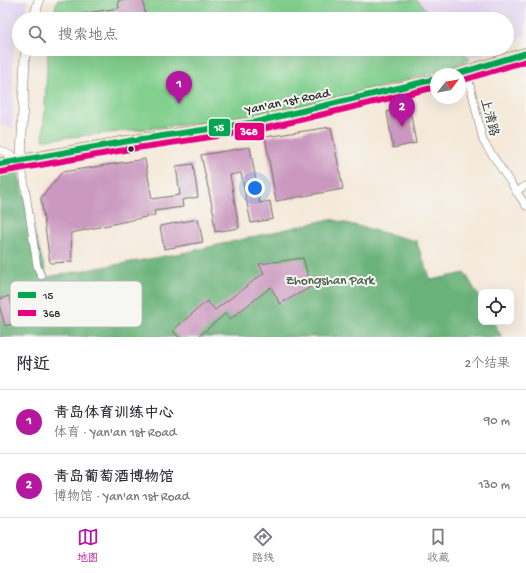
<!DOCTYPE html>
<html lang="zh">
<head>
<meta charset="utf-8">
<style>
  body { margin:0; font-family:"Gochi Hand","LXGW WenKai TC",sans-serif; background:#f7f7f7; color:#2b2b33 }
  .controls { position:absolute; right:12px; bottom:12px; display:grid; overflow:hidden; border-radius:8px; box-shadow:0 4px 16px #0002 }
  .controls button { width:36px; height:36px; display:grid; place-items:center; padding:0; border:0; border-bottom:1px solid #e1e1e2; background:#fff; color:#2b2b33; font:20px sans-serif }
  .compass { position:absolute; left:430px; top:68px; width:36px; height:36px; border-radius:50%; background:#fff; box-shadow:0 4px 16px #0002; rotate:59deg }
  .you { position:absolute; left:255px; top:188px; width:14px; height:14px; margin:-10px; border:3px solid #fff; border-radius:50%; background:#1a73e8; box-shadow:0 0 0 6px #1a73e833 }
  .badge { display:grid; place-items:center; width:26px; height:26px; border-radius:50%; background:#b5179e; color:#fff; font-size:13px; font-weight:700 }
  .pin { position:absolute; translate:-50% -33px; filter:drop-shadow(0 1px 2px #0008) }
  .pin::after { content:''; position:absolute; top:21px; width:14px; height:12px; background:inherit; clip-path:polygon(0 0,100% 0,50% 100%) }
  .list { margin:0; padding:0; list-style:none }
  h2 { display:flex; justify-content:space-between; align-items:center; height:52px; margin:0; padding:0 16px; font-size:17px }
  h2 small { font-size:13px; font-weight:400; color:#7c7c81 }
  .list li { display:grid; grid-template-columns:26px 1fr auto; gap:12px; align-items:center; box-sizing:border-box; height:64px; padding:0 16px; border-top:1px solid #e1e1e2 }
  .list b { display:block; font-size:15px; white-space:nowrap }
  .list p { margin:0; font-size:13px; white-space:nowrap; color:#7c7c81 }
  .list em { font-size:13px; font-style:normal; color:#7c7c81 }
  .icon { flex:none; width:22px; height:22px; fill:none; stroke:currentColor; stroke-width:2; stroke-linecap:round; stroke-linejoin:round }
  .map { position:relative; flex:none; width:526px; height:337px; overflow:hidden }
  .search { position:absolute; background:#fff; box-shadow:0 4px 16px #0002; left:12px; right:12px; top:12px; height:44px; display:flex; align-items:center; gap:10px; box-sizing:border-box; padding:0 14px; border-radius:22px; color:#7c7c81; font-size:15px }
  .sheet { height:180px; background:#fff }
  nav { display:flex; justify-content:space-around; align-items:center; box-sizing:border-box; height:56px; border-top:1px solid #e1e1e2; background:#fff; font-size:11px; color:#7c7c81 }
  nav a { display:grid; justify-items:center; gap:2px }
  nav .on { color:#b5179e }
  .map>svg:first-child { display:block }
  .built { fill:#e3d3f2 }
  .green { fill:#82cf8e; stroke:#567d5c }
  .forest { fill:#69b279; stroke:#4a6e52 }
  .building { fill:#cb99c0 }
  .lines { fill:none; stroke-linecap:round; stroke-linejoin:round }
  .minor-casing { stroke:#726e68; stroke-width:8 }
  .tertiary-casing { stroke:#726e68; stroke-width:10 }
  .secondary-casing { stroke:#726e68; stroke-width:12 }
  .minor { stroke:#fff; stroke-width:7 }
  .tertiary { stroke:#fff; stroke-width:9 }
  .secondary { stroke:#fbe6c3; stroke-width:11 }
  .bus-1-casing { stroke:#f6f6f2; stroke-width:9 }
  .bus-2-casing { stroke:#f6f6f2; stroke-width:9 }
  .bus-1 { stroke:#00a651; stroke-width:6 }
  .bus-2 { stroke:#e5007d; stroke-width:6 }
  .bus-dot { fill:#2b2b2b; stroke:#f6f6f2; stroke-width:1.5 }
  .labels { text-anchor:middle; stroke-width:4; stroke-linejoin:round; paint-order:stroke }
  .street-label { font-size:13px; fill:#2b2b2b; stroke:#f6f6f2 }
  .park-label { font-size:13px; fill:#455c49; stroke:#f6f6f2 }
  .key { fill:#f6f6f2; stroke:#b9b9b6; stroke-width:1 }
  .key-label { font-size:11px; fill:#2b2b2b }
  .line-badge { stroke:#f6f6f2; stroke-width:1.5 }
  .badge-label { font-size:11px; text-anchor:middle; font-weight:bold; fill:#fff }
</style>
</head>
<body>
<div class="map">
<svg width="526" height="337" viewBox="0 0 526 337">
  <rect width="100%" height="100%" fill="#f6f6f2"/>
  <filter id="ink" filterUnits="userSpaceOnUse"><feTurbulence type="fractalNoise" baseFrequency=".025" numOctaves="2"/><feDisplacementMap in="SourceGraphic" scale="8" xChannelSelector="R" yChannelSelector="G"/><feConvolveMatrix kernelMatrix="1 2 1 2 8 2 1 2 1" color-interpolation-filters="sRGB"/></filter>
  <filter id="wash" filterUnits="userSpaceOnUse"><feTurbulence type="fractalNoise" baseFrequency=".012" numOctaves="4" result="noise"/><feDisplacementMap in="SourceGraphic" scale="16" xChannelSelector="R" yChannelSelector="G"/><feGaussianBlur stdDeviation="0.9" result="paint"/><feColorMatrix in="noise" values="0 0 0 0 0 0 0 0 0 0 0 0 0 0 0 0 0 1.4 0 .05"/><feComposite in="paint" operator="in"/></filter>
  <g filter="url(#wash)">
    <rect width="100%" height="100%" fill="#f5e9d9"/>
    <g class="built">
      <path d="M0 0H28L23 19H19V32L13 53V128L0 125Z"/>
      <path d="M417 0H526V35L507 43V19H436Z"/>
      <path d="M465 49H493L474 57Z"/>
    </g>
    <g class="green">
      <path d="M57 0H417L434 19H53Z"/>
      <path d="M48 49H461L470 59 451 67 371 90 255 117 43 140Z"/>
    </g>
    <path class="forest" d="M0 156 16 166 47 277 188 252 330 219 416 241 431 280 465 273 481 300V322H493L502 337H0Z"/>
    <g id="blocks">
      <g class="building">
        <path d="M118 0H143L146 19H75L74 15 119 8Z"/>
        <path d="M409 105 416 143 393 148 387 112Z"/>
        <path d="M331 127 343 189 276 201 265 137Z"/>
        <path d="M250 147 260 203 270 201 273 219 251 223 241 173 230 175 239 228 215 232 213 216 214 215 201 155Z"/>
        <path d="M145 159 152 199 180 195 176 166 193 164 198 197 182 200 183 207 154 211 155 215 71 233 72 262 50 263 41 198 62 172Z"/>
        <path d="M198 219 203 242 164 249 160 226Z"/>
        <path d="M303 258 311 287 280 304 271 287 230 319 226 313 198 337H178L173 330 207 301 215 310 264 273 259 264Z"/>
        <path d="M9 296 17 322 5 326 0 308V299Z"/>
      </g>
    </g>
  </g>
  <g filter="url(#ink)">
    <use href="#blocks" fill-opacity="0" stroke="#726e68" stroke-width="1"/>
    <g class="lines">
      <defs>
        <g id="minor">
          <path d="M467 71 483 141 526 206"/>
          <path d="M0 150 21 160 37 266 41 276"/>
          <path d="M516 192 526 185"/>
        </g>
        <g id="tertiary">
          <path d="M34 19 39 0"/>
          <path d="M21 160 25 56 27 49"/>
        </g>
        <g id="secondary">
          <path d="M457 74 526 53"/>
          <path d="M0 164 129 141 256 122 436 79"/>
        </g>
      </defs>
      <use href="#minor" class="minor-casing"/>
      <use href="#tertiary" class="tertiary-casing"/>
      <use href="#secondary" class="secondary-casing"/>
      <use href="#minor" class="minor"/>
      <use href="#tertiary" class="tertiary"/>
      <use href="#secondary" class="secondary"/>
      <defs>
        <g id="bus-1">
          <path d="M457 74 526 53"/>
          <path d="M0 164 129 141 256 122 436 79"/>
        </g>
        <g id="bus-2">
          <path d="M460 81 526 61"/>
          <path d="M1 172 130 149 258 130 436 87"/>
        </g>
      </defs>
      <use href="#bus-1" class="bus-1-casing"/>
      <use href="#bus-2" class="bus-2-casing"/>
      <use href="#bus-1" class="bus-1"/>
      <use href="#bus-2" class="bus-2"/>
    </g>
  </g>
  <circle class="bus-dot" cx="131" cy="149" r="3.5"/>
  <g class="labels">
    <g class="street-label">
      <text transform="translate(287 100) rotate(-12)" y="5">Yan'an 1st Road</text>
      <text transform="translate(491 117) rotate(75)" y="5">上清路</text>
    </g>
    <g class="park-label">
      <text x="330" y="284">Zhongshan Park</text>
    </g>
  </g>
  <rect x="10" y="281" width="132" height="46" rx="6" class="key"/>
  <rect x="18" y="292" width="18" height="6" fill="#00a651"/>
  <rect x="18" y="310" width="18" height="6" fill="#e5007d"/>
  <g class="key-label">
    <text x="43" y="299">15</text>
    <text x="43" y="317">368</text>
  </g>
  <g class="line-badge">
    <rect x="208" y="118" width="23" height="19" rx="4" fill="#00a651"/>
    <rect x="234" y="122" width="31" height="19" rx="4" fill="#e5007d"/>
  </g>
  <g class="badge-label">
    <text x="219" y="131">15</text>
    <text x="249" y="135">368</text>
  </g>
</svg>
<div class="controls">
<button><svg class="icon" aria-label="locate" viewBox="0 0 24 24"><circle cx="12" cy="12" r="6"/><path d="M12 2v4M12 18v4M2 12h4M18 12h4"/></svg></button>
</div>
<svg class="compass" viewBox="-18 -18 36 36"><path d="M0-13l5 13h-10z" fill="#e53935"/><path d="M0 13l5-13h-10z" fill="#7c7c81"/></svg>
<div class="you"></div>
<div class="pin badge" style="left:179px;top:104px">1</div>
<div class="pin badge" style="left:402px;top:127px">2</div>
<div class="search"><svg class="icon" aria-label="search" viewBox="0 0 24 24"><circle cx="10" cy="10" r="6"/><path d="M15 15l6 6"/></svg>搜索地点</div>
</div>
<section class="sheet">
<h2>附近<small>2个结果</small></h2>
<ul class="list">
<li><span class="badge">1</span><div><b>青岛体育训练中心</b><p>体育 · Yan'an 1st Road</p></div><em>90 m</em></li>
<li><span class="badge">2</span><div><b>青岛葡萄酒博物馆</b><p>博物馆 · Yan'an 1st Road</p></div><em>130 m</em></li>
</ul>
</section>
<nav>
<a class="on"><svg class="icon" aria-label="map" viewBox="0 0 24 24"><path d="M3 6l6-2 6 2 6-2v14l-6 2-6-2-6 2zM9 4v14M15 6v14"/></svg>地图</a>
<a><svg class="icon" aria-label="directions" viewBox="0 0 24 24"><path d="M12 3l9 9-9 9-9-9zM9 14v-3h6M13 9l2 2-2 2"/></svg>路线</a>
<a><svg class="icon" aria-label="saved" viewBox="0 0 24 24"><path d="M7 4h10v16l-5-4-5 4z"/></svg>收藏</a>
</nav>
</body>
</html>
